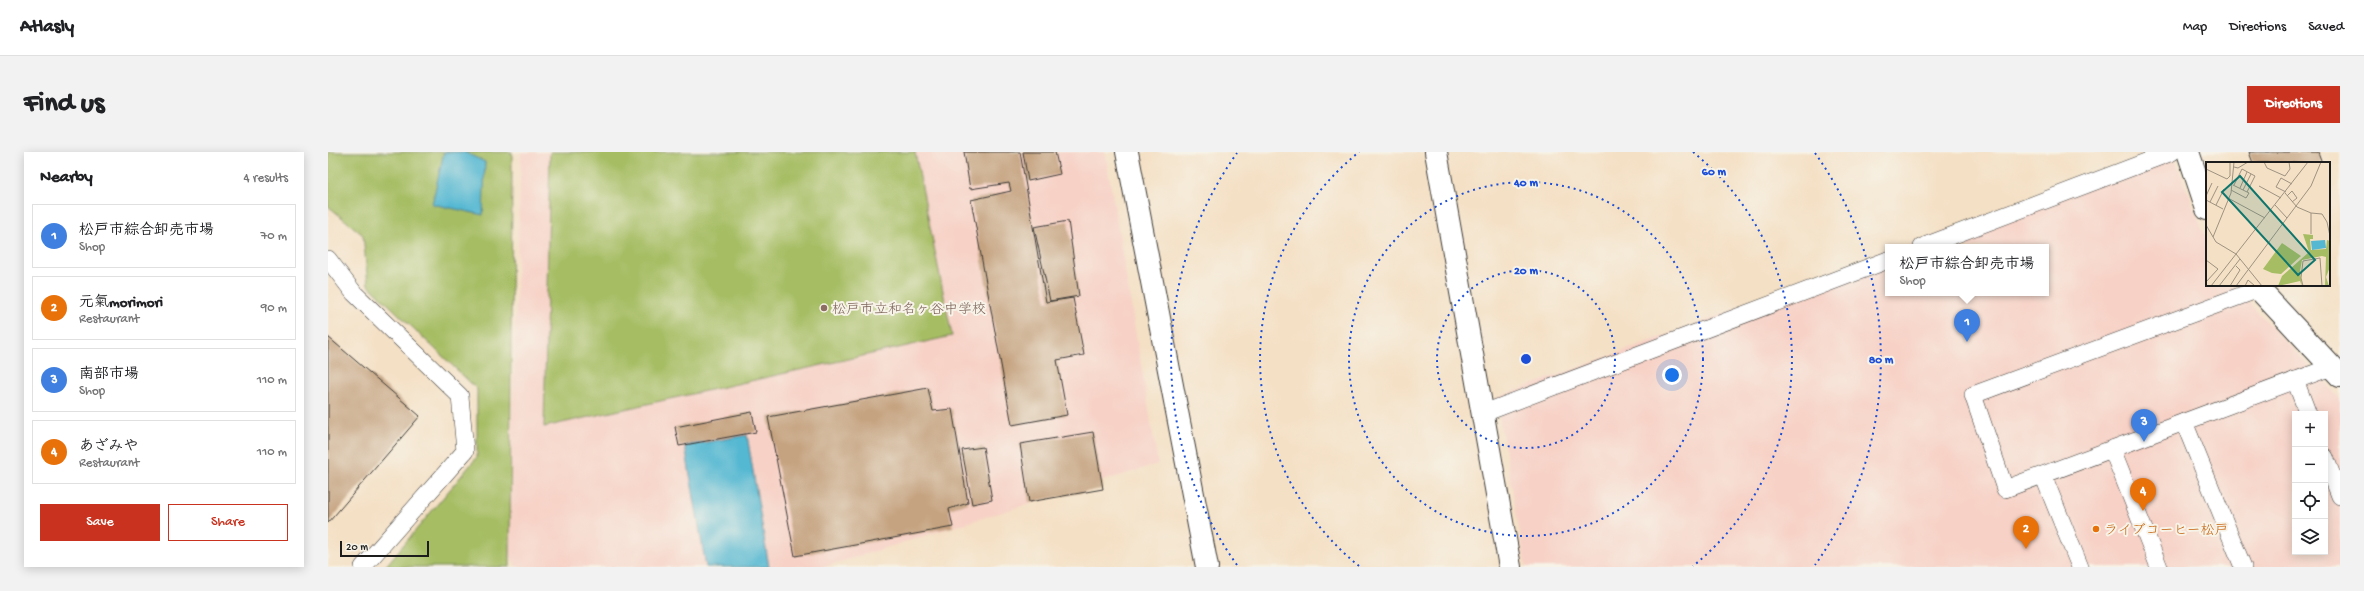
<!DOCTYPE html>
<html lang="en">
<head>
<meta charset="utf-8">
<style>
  body { margin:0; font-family:"Gochi Hand","Klee One",sans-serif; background:#f2f2f2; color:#202124 }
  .controls { position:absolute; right:12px; bottom:12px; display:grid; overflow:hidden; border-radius:0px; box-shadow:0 2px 10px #0003 }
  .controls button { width:36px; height:36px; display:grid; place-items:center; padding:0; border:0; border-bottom:1px solid #e0e0e0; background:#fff; color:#202124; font:20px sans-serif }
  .scale { position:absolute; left:12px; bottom:10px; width:89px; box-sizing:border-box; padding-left:4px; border:2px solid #1c1c1c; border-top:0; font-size:11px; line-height:14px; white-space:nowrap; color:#1c1c1c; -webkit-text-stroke:3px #f7f3e8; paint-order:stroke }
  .you { position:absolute; left:1344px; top:223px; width:14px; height:14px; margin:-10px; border:3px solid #fff; border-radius:50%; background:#1a73e8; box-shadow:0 0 0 6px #1a73e833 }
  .badge { display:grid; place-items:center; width:26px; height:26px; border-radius:50%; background:#c8321e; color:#fff; font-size:13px; font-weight:700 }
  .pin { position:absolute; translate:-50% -33px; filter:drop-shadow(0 1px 2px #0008) }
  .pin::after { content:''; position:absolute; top:21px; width:14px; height:12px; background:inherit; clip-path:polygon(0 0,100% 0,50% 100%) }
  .popup { position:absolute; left:1557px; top:92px; width:164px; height:52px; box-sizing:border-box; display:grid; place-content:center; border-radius:0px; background:#fff; filter:drop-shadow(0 1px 3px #0005); font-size:13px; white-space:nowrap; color:#757577 }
  .popup b { font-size:15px; color:#202124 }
  .popup::after { content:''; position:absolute; left:50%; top:100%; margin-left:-8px; border:8px solid transparent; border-top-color:#fff }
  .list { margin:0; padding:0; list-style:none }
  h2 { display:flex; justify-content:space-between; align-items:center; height:52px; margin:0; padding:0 16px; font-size:17px }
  h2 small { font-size:13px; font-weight:400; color:#757577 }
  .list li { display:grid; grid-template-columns:26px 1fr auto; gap:12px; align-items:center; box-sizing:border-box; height:64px; margin:0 8px 8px; padding:0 8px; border:1px solid #e0e0e0; border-radius:0px }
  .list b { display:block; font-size:15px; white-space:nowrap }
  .list p { margin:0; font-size:13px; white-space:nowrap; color:#757577 }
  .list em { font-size:13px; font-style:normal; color:#757577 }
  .actions { display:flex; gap:8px; padding:12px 16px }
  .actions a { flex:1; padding:9px 0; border:1px solid #c8321e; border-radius:0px; text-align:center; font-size:14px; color:#c8321e }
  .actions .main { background:#c8321e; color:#fff }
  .icon { flex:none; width:22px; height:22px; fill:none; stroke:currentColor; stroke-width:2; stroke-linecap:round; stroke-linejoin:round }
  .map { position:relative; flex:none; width:2012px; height:415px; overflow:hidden; border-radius:0px }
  header { display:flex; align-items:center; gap:24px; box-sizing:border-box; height:56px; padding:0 20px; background:#fff; border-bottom:1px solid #e0e0e0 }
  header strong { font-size:19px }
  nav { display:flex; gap:22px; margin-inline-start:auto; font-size:14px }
  .intro { display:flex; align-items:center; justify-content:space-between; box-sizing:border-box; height:96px; padding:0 24px }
  h1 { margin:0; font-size:28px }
  .button { padding:10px 18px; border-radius:0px; background:#c8321e; color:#fff; font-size:14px; font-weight:700 }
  main { display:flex; gap:24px; padding:0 24px }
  aside { flex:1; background:#fff; border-radius:0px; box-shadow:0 2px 10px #0003 }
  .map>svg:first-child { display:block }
  .built { fill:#f7d1c6; fill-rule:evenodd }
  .green { fill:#a6bd63; stroke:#616c40 }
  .water { fill:#54b8d2; stroke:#386a77 }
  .building { fill:#c5a380 }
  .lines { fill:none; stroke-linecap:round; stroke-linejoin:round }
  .lane-casing { stroke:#3c3935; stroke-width:18 }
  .street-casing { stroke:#3c3935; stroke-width:24 }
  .lane { stroke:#fff; stroke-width:17 }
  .street { stroke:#fff; stroke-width:22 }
  .ring { fill:none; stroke:#1d4ed8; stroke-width:2; stroke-dasharray:2 4 }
  .education-dot { fill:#8d6e63; stroke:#f7f3e8; stroke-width:1.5 }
  .food-dot { fill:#e8710a; stroke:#f7f3e8; stroke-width:1.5 }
  .labels { text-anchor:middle; stroke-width:4; stroke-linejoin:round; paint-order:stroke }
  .education-label { font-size:14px; fill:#785e54; stroke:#f7f3e8; text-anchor:start }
  .food-label { font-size:14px; fill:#c56008; stroke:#f7f3e8; text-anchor:start }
  .inset-road { fill:none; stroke:#9e9281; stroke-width:1 }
  .view { fill:#0f766e; fill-opacity:0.15; stroke:#0f766e; stroke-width:2 }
  .inset-edge { fill:none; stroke:#1c1c1c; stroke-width:2 }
  .centre { fill:#1d4ed8; stroke:#f7f3e8; stroke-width:2 }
  .ring-label { font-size:12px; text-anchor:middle; font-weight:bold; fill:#1d4ed8; stroke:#f7f3e8; stroke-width:4; stroke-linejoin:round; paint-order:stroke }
</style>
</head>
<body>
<header>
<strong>Atlasly</strong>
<nav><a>Map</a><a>Directions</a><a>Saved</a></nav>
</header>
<div class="intro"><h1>Find us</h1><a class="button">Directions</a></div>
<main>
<aside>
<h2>Nearby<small>4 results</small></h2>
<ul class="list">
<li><span class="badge" style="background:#3f7fe0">1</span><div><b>松戸市綜合卸売市場</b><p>Shop</p></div><em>70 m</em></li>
<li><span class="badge" style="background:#e8710a">2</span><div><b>元氣morimori</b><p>Restaurant</p></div><em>90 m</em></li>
<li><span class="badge" style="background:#3f7fe0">3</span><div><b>南部市場</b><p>Shop</p></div><em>110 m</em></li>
<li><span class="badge" style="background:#e8710a">4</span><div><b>あざみや</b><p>Restaurant</p></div><em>110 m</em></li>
</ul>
<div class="actions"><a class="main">Save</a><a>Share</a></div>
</aside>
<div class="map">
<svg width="2012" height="415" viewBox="0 0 2012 415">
  <rect width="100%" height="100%" fill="#f7f3e8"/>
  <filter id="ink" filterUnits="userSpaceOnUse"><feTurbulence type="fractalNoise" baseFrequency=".025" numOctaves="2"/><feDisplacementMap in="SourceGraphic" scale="8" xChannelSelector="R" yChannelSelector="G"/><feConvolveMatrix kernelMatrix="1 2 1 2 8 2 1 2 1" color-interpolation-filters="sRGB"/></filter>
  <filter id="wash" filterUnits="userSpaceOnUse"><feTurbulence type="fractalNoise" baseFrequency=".012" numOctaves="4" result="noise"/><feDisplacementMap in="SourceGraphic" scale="16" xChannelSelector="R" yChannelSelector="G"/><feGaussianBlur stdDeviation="0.9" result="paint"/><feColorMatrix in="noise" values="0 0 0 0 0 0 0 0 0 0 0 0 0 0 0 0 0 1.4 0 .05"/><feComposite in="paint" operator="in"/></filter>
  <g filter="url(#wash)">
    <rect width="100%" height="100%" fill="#f4e0c5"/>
    <g class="built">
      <path d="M193 0H777L830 312 495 415H189L180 399Z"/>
      <path d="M1833 0H1844L1879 89V133H1904L2012 247V415H1198L1168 246 1560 101V141H1718V95H1576ZM1967 262H1997V400H1967Z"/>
    </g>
    <g class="green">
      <path d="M0 0H184L182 415H57L149 305V237L40 133 35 83 0 54Z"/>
      <path d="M222 0H587L624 184 216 275Z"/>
    </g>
    <g class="water">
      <path d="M116 0H136L157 10 155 63 104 52Z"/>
      <path d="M419 283 441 415H378L357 294Z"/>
    </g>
    <g id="blocks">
      <g class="building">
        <path d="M636 0H692L718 150 745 146 756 203 729 208 739 263 684 273 643 48 683 39 681 31 642 37Z"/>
        <path d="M695 0H727L732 22 700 29Z"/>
        <path d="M1921 0H1990L1994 11H1925Z"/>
        <path d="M740 69 751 144 722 149 706 75Z"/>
        <path d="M0 185 92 264 0 371Z"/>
        <path d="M600 236 605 259 624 257 640 351 621 357 625 375 467 404 440 265Z"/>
        <path d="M424 260 428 280 351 294 347 275Z"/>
        <path d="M765 280 775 337 701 350 692 292Z"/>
        <path d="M655 295 664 348 644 352 634 298Z"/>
      </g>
    </g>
  </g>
  <g filter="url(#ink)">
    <use href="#blocks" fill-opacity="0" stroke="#3c3935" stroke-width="1"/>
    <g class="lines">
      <defs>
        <g id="lane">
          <path d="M1594 95 1844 0"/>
          <path d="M0 107 26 141 132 244 137 299 35 415"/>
          <path d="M1931 137 1645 243 1677 337 2003 215"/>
          <path d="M1967 228 1980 262"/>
          <path d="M1156 261 1560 108"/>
          <path d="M1856 270 1915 415"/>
          <path d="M1784 297 1831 415"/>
          <path d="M1997 305 2012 344"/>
          <path d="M1715 323 1752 415"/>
        </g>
        <g id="street">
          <path d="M799 0 879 415"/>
          <path d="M1108 0 1182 415"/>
          <path d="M1860 0 1879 57"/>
          <path d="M1927 133 2012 224"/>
        </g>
      </defs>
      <use href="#lane" class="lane-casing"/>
      <use href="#street" class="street-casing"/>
      <use href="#lane" class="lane"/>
      <use href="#street" class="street"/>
    </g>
  </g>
  <g class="ring">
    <circle cx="1198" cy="207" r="89"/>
    <circle cx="1198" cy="207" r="177"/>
    <path d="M1031 414A266 266 0 0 1 1031 0M1365 0A266 266 0 0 1 1365 414"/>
    <path d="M909 413A355 355 0 0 1 909 1M1487 1A355 355 0 0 1 1487 413"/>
  </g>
  <circle class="education-dot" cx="496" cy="156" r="4"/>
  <circle class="food-dot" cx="1768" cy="377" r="4"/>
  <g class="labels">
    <g class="education-label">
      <text x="504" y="161">松戸市立和名ヶ谷中学校</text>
    </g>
    <g class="food-label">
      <text x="1776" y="382">ライブコーヒー松戸</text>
    </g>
  </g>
  <g transform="translate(1878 10)">
    <rect width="124" height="124" fill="#f4e0c5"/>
    <path d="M97 72 107 73V77H104L105 88 120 87 121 78 124 79V105L120 115 123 124H119L120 95 116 94 96 98 94 109 96 124 94 119 72 124 76 114 103 90ZM76 81 95 94 75 112 66 111 57 107Z" fill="#a6bd63"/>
    <path d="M119 78 120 86 106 88 105 79Z" fill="#54b8d2"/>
    <path class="inset-road" d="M58 0 61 6 79 14 84 7 83 0M28 5 32 6 42 0M0 7 21 17 24 14V0M28 23 36 7 49 14 41 30M53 24 75 36M34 26 41 10M25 28 40 36 43 31 27 23M37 28 45 12M80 30 70 25 75 16 86 22M79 31 91 45 105 51 116 52 121 60 124 74M0 34 6 21M81 34 86 29 91 36 86 40M22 36 59 56M0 38 17 47M4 40 12 24M10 43 18 27M69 43 81 56M105 51V72M0 63 10 80 30 92 56 124M7 75 25 31 28 0M0 98 12 107 0 120M5 124 102 0M13 124 34 97M24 124 34 108 30 104M30 124 105 24 115 0M39 124 42 118 49 124M97 124 95 116 97 99 114 96 116 124"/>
    <path class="view" d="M34 14 109 98 92 113 16 30Z"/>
    <rect width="124" height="124" class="inset-edge"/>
  </g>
  <circle cx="1198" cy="207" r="6" class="centre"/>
  <g class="ring-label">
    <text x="1386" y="23">60 m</text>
    <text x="1198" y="34">40 m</text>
    <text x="1198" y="122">20 m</text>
    <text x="1553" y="211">80 m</text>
  </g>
</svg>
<div class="controls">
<button>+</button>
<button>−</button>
<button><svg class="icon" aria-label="locate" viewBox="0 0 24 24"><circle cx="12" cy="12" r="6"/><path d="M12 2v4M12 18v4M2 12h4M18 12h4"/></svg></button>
<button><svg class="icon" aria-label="layers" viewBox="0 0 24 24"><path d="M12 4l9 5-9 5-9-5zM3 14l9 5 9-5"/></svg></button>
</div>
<div class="scale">20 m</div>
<div class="you"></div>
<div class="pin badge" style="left:1639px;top:190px;background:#3f7fe0">1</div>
<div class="popup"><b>松戸市綜合卸売市場</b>Shop</div>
<div class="pin badge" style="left:1698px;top:397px;background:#e8710a">2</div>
<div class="pin badge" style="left:1816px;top:290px;background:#3f7fe0">3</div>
<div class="pin badge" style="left:1815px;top:359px;background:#e8710a">4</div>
</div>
</main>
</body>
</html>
